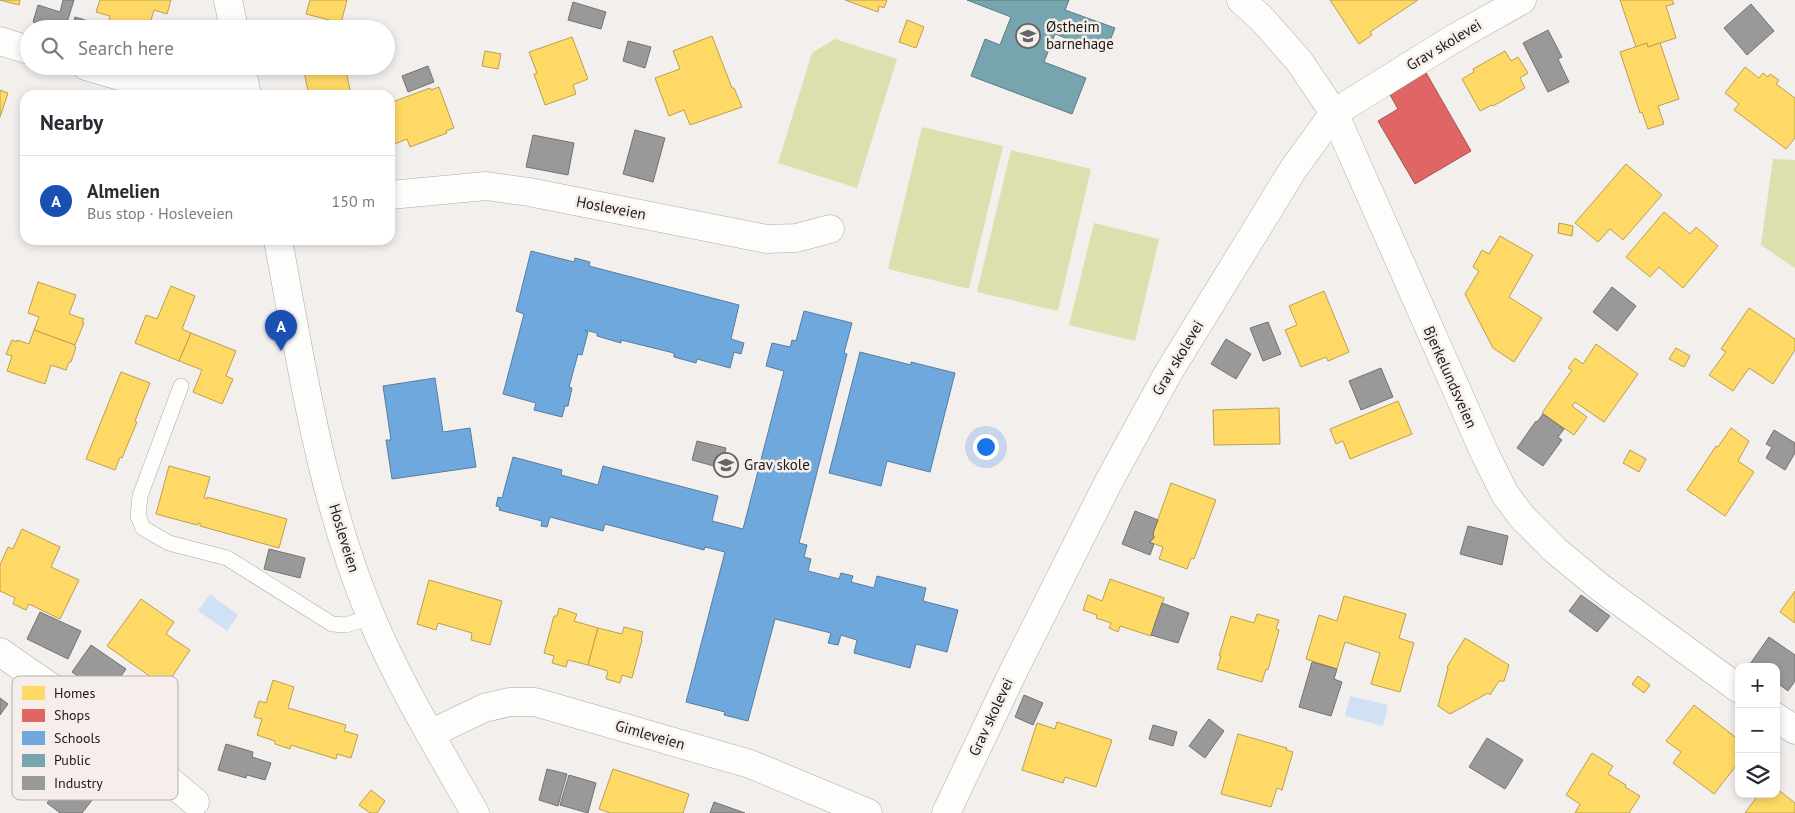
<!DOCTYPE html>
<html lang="en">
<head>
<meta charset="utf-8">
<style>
  body { margin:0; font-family:"PT Sans",sans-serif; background:#f7f7f7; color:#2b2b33 }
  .controls { position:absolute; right:15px; bottom:15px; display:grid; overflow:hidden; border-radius:10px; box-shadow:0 2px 8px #0003 }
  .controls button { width:45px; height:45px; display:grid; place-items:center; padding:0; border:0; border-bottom:1px solid #e1e1e2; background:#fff; color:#2b2b33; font:25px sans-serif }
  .you { position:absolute; left:985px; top:446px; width:18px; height:18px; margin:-12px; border:4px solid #fff; border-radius:50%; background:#1a73e8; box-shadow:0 0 0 8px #1a73e833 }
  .badge { display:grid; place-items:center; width:32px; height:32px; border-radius:50%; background:#111827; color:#fff; font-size:16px; font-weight:700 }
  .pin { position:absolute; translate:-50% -41px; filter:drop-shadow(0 1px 2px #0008) }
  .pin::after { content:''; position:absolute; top:26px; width:18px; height:15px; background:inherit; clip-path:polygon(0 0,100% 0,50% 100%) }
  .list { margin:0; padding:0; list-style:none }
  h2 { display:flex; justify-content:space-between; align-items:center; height:65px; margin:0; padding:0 20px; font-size:21px }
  h2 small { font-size:16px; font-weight:400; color:#7c7c81 }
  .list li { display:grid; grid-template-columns:32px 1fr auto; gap:15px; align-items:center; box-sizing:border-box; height:90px; padding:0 20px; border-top:1px solid #e1e1e2 }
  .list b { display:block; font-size:19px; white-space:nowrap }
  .list p { margin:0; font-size:16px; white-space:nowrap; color:#7c7c81 }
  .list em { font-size:16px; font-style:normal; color:#7c7c81 }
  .icon { flex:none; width:28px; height:28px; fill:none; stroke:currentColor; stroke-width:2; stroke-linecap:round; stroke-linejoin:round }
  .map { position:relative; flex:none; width:1795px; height:813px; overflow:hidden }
  .search { position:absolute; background:#fff; box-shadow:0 2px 8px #0003; left:20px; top:20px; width:375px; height:55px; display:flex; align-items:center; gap:12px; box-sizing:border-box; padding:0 18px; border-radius:28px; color:#7c7c81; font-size:19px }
  .panel { position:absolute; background:#fff; box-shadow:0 2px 8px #0003; left:20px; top:90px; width:375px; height:155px; border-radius:15px }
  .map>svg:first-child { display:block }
  .green { fill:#dcdfae }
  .water { fill:#d1e1f5 }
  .homes { fill:#ffd966; stroke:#bba04f }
  .shops { fill:#e06666; stroke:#a54f4f }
  .schools { fill:#6fa8dc; stroke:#567da1 }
  .public { fill:#76a5af; stroke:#5b7b82 }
  .industry { fill:#999; stroke:#747372 }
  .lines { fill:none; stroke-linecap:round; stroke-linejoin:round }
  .service-casing { stroke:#adaaa8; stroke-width:16 }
  .minor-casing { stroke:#adaaa8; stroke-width:29 }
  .secondary-casing { stroke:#adaaa8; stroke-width:29 }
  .service { stroke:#fdfdfc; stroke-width:15 }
  .minor { stroke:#fdfdfc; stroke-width:28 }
  .secondary { stroke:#fdfdfc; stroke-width:28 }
  .labels { text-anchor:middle; stroke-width:5; stroke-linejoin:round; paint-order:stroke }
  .poi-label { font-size:15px; fill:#1c1a18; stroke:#f6eeea; text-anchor:start }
  .street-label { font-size:15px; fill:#1c1a18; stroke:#f6eeea }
  .key { fill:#f6eeea; stroke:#b5aeab; stroke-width:1 }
  .key-label { font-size:14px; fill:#1c1a18 }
</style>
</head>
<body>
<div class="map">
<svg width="1795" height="813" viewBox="0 0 1795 813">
  <rect width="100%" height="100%" fill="#f3efed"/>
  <g class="green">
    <path d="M835 39 897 59 857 188 778 163 812 53Z"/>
    <path d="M922 127 1003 146 969 289 888 269Z"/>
    <path d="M1011 150 1091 169 1058 311 977 292Z"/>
    <path d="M1773 159 1795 160V268L1761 245Z"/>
    <path d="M1094 223 1159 239 1135 341 1069 325Z"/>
  </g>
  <g class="water">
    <path d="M210 594 238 615 227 631 198 611Z"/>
    <path d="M1350 696 1388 705 1383 726 1345 716Z"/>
  </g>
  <g class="homes">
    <path d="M0 0H20L19 5Z"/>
    <path d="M100 0H171L167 14 154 10 149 27 138 24 136 29H120L108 25 110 16 96 12Z"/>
    <path d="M310 0H347L341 23 306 14Z"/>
    <path d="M845 0H887L884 8 879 6 878 12Z"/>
    <path d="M1330 0H1418L1370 32 1372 35 1359 44Z"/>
    <path d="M1620 0H1672L1674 4 1666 6 1676 38 1648 47 1647 43 1636 47Z"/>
    <path d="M907 20 924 27 916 48 899 42Z"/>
    <path d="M712 36 732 88H734L742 107 690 125 684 110 669 116 655 78 680 69 673 51Z"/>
    <path d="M572 37 588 79 573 85 576 94 545 105 534 74 537 73 529 52Z"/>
    <path d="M1647 43 1648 47 1660 43 1679 99 1658 106 1664 124 1648 129 1642 112 1640 113 1620 52Z"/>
    <path d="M485 51 501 54 498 69 482 66Z"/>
    <path d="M1505 51 1511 61 1518 57 1528 73 1520 78 1525 88 1493 106 1492 105 1480 111 1462 79 1474 72 1473 69Z"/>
    <path d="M320 66H345L351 95H309L304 72 321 68Z"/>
    <path d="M1745 67 1759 78 1763 73 1768 77 1770 74 1779 80 1776 84 1795 98V138L1786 149 1734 110 1739 104 1725 93Z"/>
    <path d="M439 87 454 128 446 131 447 133 410 147 407 139 392 145 390 124V103L430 88 431 90Z"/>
    <path d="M0 90 8 93 0 117Z"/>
    <path d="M1626 164 1662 195 1623 240 1610 229 1598 242 1575 223Z"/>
    <path d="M1664 212 1690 234 1696 227 1718 246 1683 288 1659 267 1650 277 1626 257Z"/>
    <path d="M1559 223 1573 226 1572 236 1558 233Z"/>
    <path d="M1500 236 1533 255 1509 297 1542 318 1514 362 1493 348 1465 294 1479 271 1473 267 1482 250 1489 254Z"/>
    <path d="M38 282 76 295 69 314 84 319 82 323H84L75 345 34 330 39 317 28 313Z"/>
    <path d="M171 286 195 296 182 329 191 333 179 361 135 343 146 315 157 319Z"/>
    <path d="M1324 291 1349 352 1328 361 1326 357 1301 367 1285 330 1297 325 1289 306Z"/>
    <path d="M1749 308 1795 339V350L1773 384 1749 368 1733 391 1709 375 1726 352 1721 349Z"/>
    <path d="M34 330 75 345 74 346 76 347 71 362H69L66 370 51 365 45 384 7 371 12 356 6 354 12 340 17 342V340L29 344Z"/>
    <path d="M191 333 236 351 226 376 233 379 222 404 193 392 202 370 179 361Z"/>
    <path d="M1596 344 1638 374 1604 422 1575 402 1572 406 1587 417 1574 435 1542 413 1572 370 1568 368 1575 358 1583 364Z"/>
    <path d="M1676 348 1690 356 1684 367 1669 359Z"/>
    <path d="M121 372 150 383 135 421 137 422 122 458 120 457 115 470 86 459Z"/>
    <path d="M1398 401 1412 434 1350 459 1343 441 1336 444 1330 429Z"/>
    <path d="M1279 408 1280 444 1214 445 1213 410Z"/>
    <path d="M1731 428 1749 441 1738 461 1754 472 1725 516 1687 490 1716 446 1718 447Z"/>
    <path d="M1630 450 1646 459 1639 472 1623 463Z"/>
    <path d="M169 466 210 477 204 498 207 499V497L287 519 279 548 200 526V523H198L197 525 156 514Z"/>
    <path d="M1171 483 1216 500 1194 559 1191 558 1187 569 1159 559 1163 547 1149 542 1154 538 1153 533Z"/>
    <path d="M22 529 60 547 51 567 79 580 60 619 29 604 26 610 13 604 15 598 0 591V565L8 547 13 549Z"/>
    <path d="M1110 579 1164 598 1151 636 1120 626 1118 632 1109 628 1111 623 1096 618 1097 615 1083 610 1088 595 1102 601Z"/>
    <path d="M429 580 502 601 490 645 471 640 472 633 438 623 436 630 417 624Z"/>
    <path d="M1795 591V623L1780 612Z"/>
    <path d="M1344 596 1406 614 1399 638 1414 643 1400 692 1371 684 1380 653 1345 642 1337 669 1306 659 1319 615 1337 621Z"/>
    <path d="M141 599 174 622 166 634 190 650 165 687 107 646Z"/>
    <path d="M559 608 577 614 574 621 598 628 588 665 568 660 566 667 552 663 554 656 544 653 554 616H557Z"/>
    <path d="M1257 614 1279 620 1276 629 1279 630 1268 670 1266 669 1262 682 1217 669 1221 656H1219L1231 616 1254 623Z"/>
    <path d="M624 627 643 632 641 639 642 640 632 678 622 675 620 683 606 679 608 671 588 665 598 628 622 634Z"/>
    <path d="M1465 638 1509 665 1504 681H1499L1490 695 1488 693 1450 714 1438 706 1448 668 1447 667Z"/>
    <path d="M1638 676 1650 685 1644 693 1632 684Z"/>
    <path d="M273 680 294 687 288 708 346 725 344 731 358 735 351 758 337 754 336 759 291 745 290 749 275 744V741L257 735 262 719 254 717 259 701 266 703Z"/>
    <path d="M1694 705 1739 740V762L1714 794 1673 763 1681 752 1666 741Z"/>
    <path d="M1057 722 1112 740 1096 787 1065 777 1063 783 1022 770 1037 723 1055 729Z"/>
    <path d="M1238 734 1287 748 1286 750 1293 752 1282 790 1277 788 1271 807 1221 794Z"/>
    <path d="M1592 753 1613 766 1608 774 1626 785 1625 787 1640 796 1629 813H1575L1580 804 1566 795Z"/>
    <path d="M613 769 689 794 683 813H610L599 809Z"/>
    <path d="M1776 788 1795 803V813H1745L1759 794H1776Z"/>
    <path d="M371 790 385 801 377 813H370L359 805Z"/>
  </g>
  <path class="shops" d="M1425 71 1471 151 1415 184 1378 121 1398 109 1389 93Z"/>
  <g class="schools">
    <path d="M531 251 574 262 575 258 590 262 589 266 739 305 731 339 744 343 741 354 734 352 730 368 697 359 696 363 674 357V353L621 340V343L597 336V333L585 330V331L588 332 582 355 578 354 569 387 572 388 568 406H565L562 417 534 410 536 403 503 394 524 314 516 311Z"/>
    <path d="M804 311 852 323 844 353 847 354 799 543 807 545 804 557 811 559 808 571 839 579 841 573 853 576 851 582 874 588 877 576 926 588 923 601 958 610 947 652 916 644 910 668 854 653 857 640 841 635 838 645 828 643 831 633 775 619 748 721 724 715 725 712 686 702 725 552 705 547 704 550 605 524 603 531 550 517 547 527 541 526 542 521 499 510 500 507 496 506 498 497 502 498 513 457 562 470 561 475 598 485 603 466 718 496 712 521 743 529 784 371 766 366 772 343 790 347 792 340 796 341Z"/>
    <path d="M860 352 911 365V362L955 373 930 472 887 461 881 486 829 473Z"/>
    <path d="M435 378 443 432 470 428 476 467 392 479 386 440H391L383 386Z"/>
  </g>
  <path class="public" d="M967 0H1069L1065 10 1115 28 1105 53 1055 34 1044 62 1086 78 1072 114 971 76 985 39 1000 45 1011 17Z"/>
  <g class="industry">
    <path d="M63 0H74L65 29H56L33 22 38 5 60 12Z"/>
    <path d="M573 2 606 12 601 29 568 20Z"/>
    <path d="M1751 4 1774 31 1747 55 1724 28Z"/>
    <path d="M75 17 108 27 107 29H72Z"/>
    <path d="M1548 30 1562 57 1558 59 1569 82 1548 92 1523 43Z"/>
    <path d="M628 41 651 47 645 68 623 61Z"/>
    <path d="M428 66 434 82 408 92 402 76Z"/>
    <path d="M635 130 665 138 653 182 623 174Z"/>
    <path d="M533 135 574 143 568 175 526 167Z"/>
    <path d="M1612 287 1636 306 1617 331 1593 312Z"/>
    <path d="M1268 322 1281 354 1263 361 1250 328Z"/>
    <path d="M1226 339 1251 354 1236 379 1211 364Z"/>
    <path d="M1381 368 1393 397 1361 410 1349 381Z"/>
    <path d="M1543 414 1564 429 1558 437 1562 440 1543 466 1517 448 1536 421 1537 422Z"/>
    <path d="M1774 430 1795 443V453L1785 470 1766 458 1772 447 1766 444Z"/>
    <path d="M697 441 726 448 721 468 692 460Z"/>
    <path d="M1135 511 1158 520 1153 533 1154 538 1149 542 1154 544 1150 555 1122 544Z"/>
    <path d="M1468 526 1508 536 1502 565 1460 554Z"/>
    <path d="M269 549 305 558 300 578 264 569Z"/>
    <path d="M1581 595 1610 616 1597 632 1569 611Z"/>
    <path d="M1162 603 1189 613 1178 643 1151 635Z"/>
    <path d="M40 612 81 631 68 659 27 639Z"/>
    <path d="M1769 637 1795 655V681L1788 691 1776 682V667H1754L1750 664Z"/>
    <path d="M91 645 126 669 107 696 72 672Z"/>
    <path d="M1312 662 1337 669 1334 679 1342 682 1331 716 1299 707Z"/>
    <path d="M1024 695 1043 703 1033 725 1015 717Z"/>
    <path d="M0 698 8 704 0 715Z"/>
    <path d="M1209 719 1224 731 1205 758 1189 746Z"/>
    <path d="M1153 725 1177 732 1173 746 1149 739Z"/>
    <path d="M1487 738 1523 760 1505 789 1469 767Z"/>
    <path d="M226 744 253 752 252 757 271 763 265 780 247 775 246 778 218 770Z"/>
    <path d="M76 765 103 786 82 813H60L47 803Z"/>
    <path d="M547 769 567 774 558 806 539 800Z"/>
    <path d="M569 775 596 783 588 813 560 805Z"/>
    <path d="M714 802 745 813H710Z"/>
  </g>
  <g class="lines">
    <defs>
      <path id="service" d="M181 386 140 496 138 516 143 528 169 543 227 558 332 624 346 625 371 617"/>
      <g id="minor">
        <path d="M1241 0 1261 18 1299 61 1334 113 1485 454 1505 494 1523 518 1555 550 1601 588 1739 689"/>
        <path d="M0 41 29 50"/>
        <path d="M86 66 147 84 191 87 244 82"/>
        <path d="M390 195 486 186 529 192 767 239 796 238 830 229"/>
        <path d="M0 652 91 715 195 802"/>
        <path d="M1776 717 1795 730"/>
        <path d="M430 734 484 708 510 702H535L750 764 868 813"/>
        <path d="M946 813 1015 668 1108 483 1167 375 1294 168 1334 113 1453 39 1522 0"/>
      </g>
      <g id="secondary">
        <path d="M228 0 234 29"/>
        <path d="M241 66 247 95"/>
        <path d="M278 240C302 367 321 499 372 619 400 686 439 749 475 813"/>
      </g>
    </defs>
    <use href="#service" class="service-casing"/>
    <use href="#minor" class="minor-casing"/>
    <use href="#secondary" class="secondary-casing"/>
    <use href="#service" class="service"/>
    <use href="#minor" class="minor"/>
    <use href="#secondary" class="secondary"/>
  </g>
  <defs>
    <symbol id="school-ring" viewBox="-11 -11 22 22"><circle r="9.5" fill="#f6eeea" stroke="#676563" stroke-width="1.5"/><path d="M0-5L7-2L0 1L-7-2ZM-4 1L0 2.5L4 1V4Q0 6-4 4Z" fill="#676563"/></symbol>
  </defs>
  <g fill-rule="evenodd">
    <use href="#school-ring" x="1014" y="22" width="28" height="28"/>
    <use href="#school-ring" x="712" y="451" width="28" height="28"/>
  </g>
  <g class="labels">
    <g class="poi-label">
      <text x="1046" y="32">Østheim<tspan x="1046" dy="17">barnehage</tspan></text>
      <text x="744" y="470">Grav skole</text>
    </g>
    <g class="street-label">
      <text transform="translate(1444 45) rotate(-31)" y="5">Grav skolevei</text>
      <text transform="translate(611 208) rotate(11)" y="5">Hosleveien</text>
      <text transform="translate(1178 358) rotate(-59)" y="5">Grav skolevei</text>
      <text transform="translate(1450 377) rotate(66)" y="5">Bjerkelundsveien</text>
      <text transform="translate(344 538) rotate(73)" y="5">Hosleveien</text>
      <text transform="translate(991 717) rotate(-65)" y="5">Grav skolevei</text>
      <text transform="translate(650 735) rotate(16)" y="5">Gimleveien</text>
    </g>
  </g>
  <rect x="12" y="676" width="166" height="124" rx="8" class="key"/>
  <rect x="22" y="686" width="23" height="14" fill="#ffd966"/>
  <rect x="22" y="709" width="23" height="13" fill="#e06666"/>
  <rect x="22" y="731" width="23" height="14" fill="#6fa8dc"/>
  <rect x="22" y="754" width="23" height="13" fill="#76a5af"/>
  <rect x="22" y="776" width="23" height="14" fill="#999"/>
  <g class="key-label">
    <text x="54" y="698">Homes</text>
    <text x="54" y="720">Shops</text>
    <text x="54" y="743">Schools</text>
    <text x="54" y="765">Public</text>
    <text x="54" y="788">Industry</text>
  </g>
</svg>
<div class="controls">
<button>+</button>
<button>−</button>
<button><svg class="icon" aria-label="layers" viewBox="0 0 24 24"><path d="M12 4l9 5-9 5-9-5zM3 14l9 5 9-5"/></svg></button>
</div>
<div class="you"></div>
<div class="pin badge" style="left:281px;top:351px;background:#1a4fb4">A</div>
<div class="search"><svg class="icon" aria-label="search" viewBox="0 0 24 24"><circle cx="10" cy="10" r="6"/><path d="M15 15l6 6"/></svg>Search here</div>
<section class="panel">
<h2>Nearby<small></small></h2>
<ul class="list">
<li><span class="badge" style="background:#1a4fb4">A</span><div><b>Almelien</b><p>Bus stop · Hosleveien</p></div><em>150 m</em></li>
</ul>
</section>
</div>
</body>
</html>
